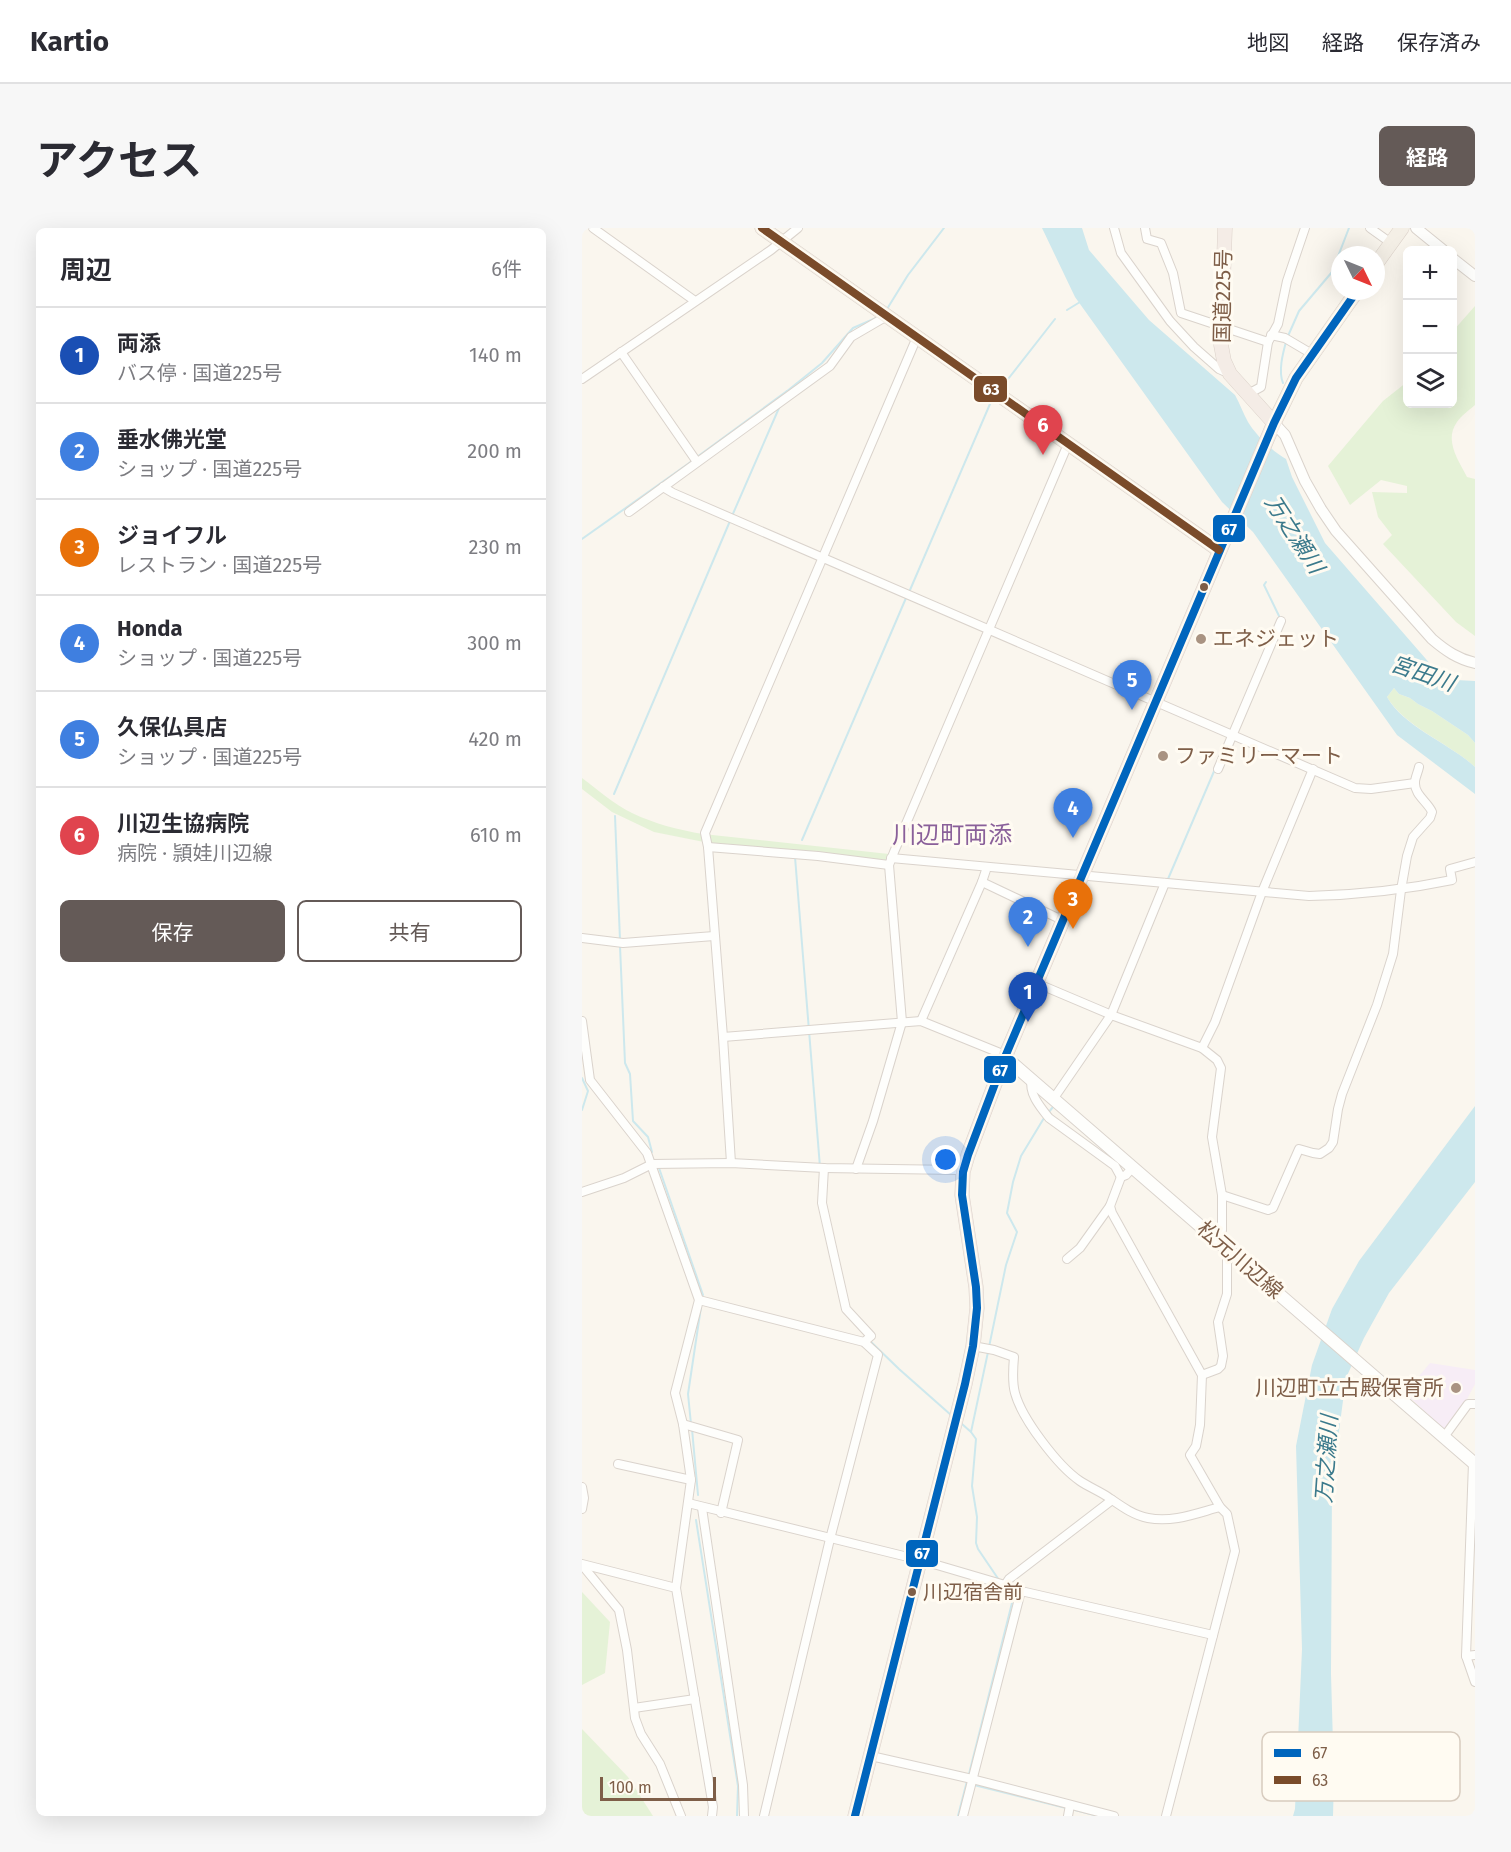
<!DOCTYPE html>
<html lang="ja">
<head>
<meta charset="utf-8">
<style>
  body { margin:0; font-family:"Fira Sans","Noto Sans JP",sans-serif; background:#f7f7f7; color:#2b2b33 }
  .controls { position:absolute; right:18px; top:18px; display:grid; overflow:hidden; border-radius:9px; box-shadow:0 6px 24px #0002 }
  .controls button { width:54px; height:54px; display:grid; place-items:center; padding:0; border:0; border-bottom:2px solid #e1e1e2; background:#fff; color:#2b2b33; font:30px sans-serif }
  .compass { position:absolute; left:749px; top:18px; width:54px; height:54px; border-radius:50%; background:#fff; box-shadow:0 6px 24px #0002; rotate:133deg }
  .scale { position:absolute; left:18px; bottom:15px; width:116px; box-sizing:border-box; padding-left:6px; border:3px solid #7e5e48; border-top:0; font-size:16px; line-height:21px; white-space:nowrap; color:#7e5e48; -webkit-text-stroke:4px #fffbf2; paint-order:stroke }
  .you { position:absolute; left:364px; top:932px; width:21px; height:21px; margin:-15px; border:4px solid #fff; border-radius:50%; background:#1a73e8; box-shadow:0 0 0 9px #1a73e833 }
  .badge { display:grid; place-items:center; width:39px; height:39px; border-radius:50%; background:#645a57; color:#fff; font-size:20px; font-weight:700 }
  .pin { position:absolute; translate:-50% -50px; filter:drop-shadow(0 2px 3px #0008) }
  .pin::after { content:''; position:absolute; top:32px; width:21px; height:18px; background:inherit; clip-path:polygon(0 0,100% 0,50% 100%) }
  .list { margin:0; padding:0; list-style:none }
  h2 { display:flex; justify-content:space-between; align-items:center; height:78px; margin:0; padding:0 24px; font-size:26px }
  h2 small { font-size:20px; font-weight:400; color:#7c7c81 }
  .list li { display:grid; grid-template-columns:39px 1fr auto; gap:18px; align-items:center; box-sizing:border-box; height:96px; padding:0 24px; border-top:2px solid #e1e1e2 }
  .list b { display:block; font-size:22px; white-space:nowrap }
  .list p { margin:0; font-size:20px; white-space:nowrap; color:#7c7c81 }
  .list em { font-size:20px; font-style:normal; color:#7c7c81 }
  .actions { display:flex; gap:12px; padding:18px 24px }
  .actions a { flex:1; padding:14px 0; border:2px solid #645a57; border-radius:9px; text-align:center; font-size:21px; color:#645a57 }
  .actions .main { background:#645a57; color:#fff }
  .icon { flex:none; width:33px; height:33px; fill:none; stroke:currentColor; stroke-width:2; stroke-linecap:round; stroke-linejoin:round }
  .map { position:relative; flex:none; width:893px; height:1588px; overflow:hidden; border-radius:9px }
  header { display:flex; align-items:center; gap:36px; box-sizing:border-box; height:84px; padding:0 30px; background:#fff; border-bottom:2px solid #e1e1e2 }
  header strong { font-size:28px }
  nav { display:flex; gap:33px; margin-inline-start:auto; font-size:21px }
  .intro { display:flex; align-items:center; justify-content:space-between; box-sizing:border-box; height:144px; padding:0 36px }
  h1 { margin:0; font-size:42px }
  .button { padding:15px 27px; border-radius:9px; background:#645a57; color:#fff; font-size:21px; font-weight:700 }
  main { display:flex; gap:36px; padding:0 36px }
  aside { flex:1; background:#fff; border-radius:9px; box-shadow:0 6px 24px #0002 }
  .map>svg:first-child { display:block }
  .education { fill:#f7edf6 }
  .green { fill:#e5f2d7 }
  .water { fill:#cde8ed }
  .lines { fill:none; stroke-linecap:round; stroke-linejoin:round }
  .stream { stroke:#cde8ed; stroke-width:2 }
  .minor-casing { stroke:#dad3cc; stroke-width:10 }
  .tertiary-casing { stroke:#dad3cc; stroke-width:12 }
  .secondary-casing { stroke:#dad3cc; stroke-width:14 }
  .primary-casing { stroke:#dcd2ca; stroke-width:15 }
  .trunk-casing { stroke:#dcd2ca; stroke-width:15 }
  .minor { stroke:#fefefc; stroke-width:8 }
  .tertiary { stroke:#fefefc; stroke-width:10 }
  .secondary { stroke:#fefefc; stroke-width:12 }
  .primary { stroke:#f4efe6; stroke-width:14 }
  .trunk { stroke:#f4ece6; stroke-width:14 }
  .bus-1-casing { stroke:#fffbf2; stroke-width:12 }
  .bus-2-casing { stroke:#fffbf2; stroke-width:12 }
  .bus-1 { stroke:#0065bd; stroke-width:8 }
  .bus-2 { stroke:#7a4b2a; stroke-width:8 }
  .bus-dot { fill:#7e5e48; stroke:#fffbf2; stroke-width:2 }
  .poi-dot { fill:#a99382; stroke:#fffbf2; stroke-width:2 }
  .labels { text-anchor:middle; stroke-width:6; stroke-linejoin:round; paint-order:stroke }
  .bus-label { font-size:20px; fill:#7e5e48; stroke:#fffbf2; text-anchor:start }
  .street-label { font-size:21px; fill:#7e5e48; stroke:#fffbf2 }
  .poi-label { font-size:21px; fill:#7e5e48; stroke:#fffbf2; text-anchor:start }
  .water-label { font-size:22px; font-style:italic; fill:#3b7a8c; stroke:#fffbf2 }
  .quarter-label { font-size:24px; fill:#8a609a; stroke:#fffbf2 }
  .key { fill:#fffbf2; stroke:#d8ccbf; stroke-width:1.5 }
  .key-label { font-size:16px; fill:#7e5e48 }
  .line-badge { stroke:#fffbf2; stroke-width:2 }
  .badge-label { font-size:16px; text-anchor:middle; font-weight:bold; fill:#fff }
</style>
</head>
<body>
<header>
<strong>Kartio</strong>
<nav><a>地図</a><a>経路</a><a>保存済み</a></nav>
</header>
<div class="intro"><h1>アクセス</h1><a class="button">経路</a></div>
<main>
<aside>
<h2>周辺<small>6件</small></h2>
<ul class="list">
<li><span class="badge" style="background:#1a4fb4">1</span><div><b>両添</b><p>バス停 · 国道225号</p></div><em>140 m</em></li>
<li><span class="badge" style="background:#3f7fe0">2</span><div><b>垂水佛光堂</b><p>ショップ · 国道225号</p></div><em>200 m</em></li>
<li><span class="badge" style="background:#e8710a">3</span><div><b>ジョイフル</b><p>レストラン · 国道225号</p></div><em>230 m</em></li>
<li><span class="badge" style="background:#3f7fe0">4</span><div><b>Honda</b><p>ショップ · 国道225号</p></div><em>300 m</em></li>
<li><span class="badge" style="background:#3f7fe0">5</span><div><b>久保仏具店</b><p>ショップ · 国道225号</p></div><em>420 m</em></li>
<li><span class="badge" style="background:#e0444e">6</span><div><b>川辺生協病院</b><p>病院 · 頴娃川辺線</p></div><em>610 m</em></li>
</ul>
<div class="actions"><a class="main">保存</a><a>共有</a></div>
</aside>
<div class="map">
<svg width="893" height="1588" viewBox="0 0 893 1588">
  <rect width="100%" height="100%" fill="#faf6ee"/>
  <path class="education" d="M848 1135 893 1142V1156L884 1173 863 1202 823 1165Z"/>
  <g class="green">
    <path d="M893 78V177C887 182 879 188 875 194 862 212 876 232 885 249L893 251V408L874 394 801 316 810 307 796 289 790 264 825 265V258L799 252 768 277 746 238 801 173 825 154 826 176H870L871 103Z"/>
    <path d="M812 460 817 466 828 470 836 476 850 483 886 507 893 515V539C867 515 823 499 805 469Z"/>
    <path d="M0 550C16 562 32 576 50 585 73 596 97 602 121 606L307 626 306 632H303L122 614 72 604 30 584 0 561Z"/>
    <path d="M0 1364 28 1394 23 1445 0 1457Z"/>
    <path d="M0 1501 46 1549 71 1588H0Z"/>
  </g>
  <g class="water">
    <path d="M460 0H500L507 22 567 92 653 167C658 176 661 185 666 194 673 206 692 225 704 231L710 249 743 315 850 438 874 452 893 453V515L886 507 850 483 836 476 828 470 817 466 812 460 805 469C822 499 867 515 893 539V566L815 507 671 304 640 274 493 69Z"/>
    <path d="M893 878V954L807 1065 782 1110 764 1150 750 1256 749 1446 752 1551 751 1588H711L713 1581 720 1421 714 1218 730 1137 750 1081 777 1033Z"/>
  </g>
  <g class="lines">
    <g class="stream">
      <path d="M305 81 326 47 362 0"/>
      <path d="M485 82 498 74"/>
      <path d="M706 108 717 83 750 44 767 0"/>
      <path d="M701 155C696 143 701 125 704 114"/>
      <path d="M419 160 473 91"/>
      <path d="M204 164 240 135 271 100 294 90"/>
      <path d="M115 229 205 163"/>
      <path d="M150 288 197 180"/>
      <path d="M0 311 110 233"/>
      <path d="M684 354 682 357 698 390"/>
      <path d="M328 362 411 169"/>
      <path d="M32 566 148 293"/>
      <path d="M33 588 38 712"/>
      <path d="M220 612 324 370"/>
      <path d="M213 629 238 939"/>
      <path d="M586 651 633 541"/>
      <path d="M38 718 43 835 48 846 51 893 66 909 70 924"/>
      <path d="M0 850 6 863 0 882"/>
      <path d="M466 885 471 879"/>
      <path d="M77 940 121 1067"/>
      <path d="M287 1112 317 1141 369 1187"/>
      <path d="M407 1119 424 1037 435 1004 425 985 431 954 439 928 462 890"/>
      <path d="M109 1196 106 1166 119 1079"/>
      <path d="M380 1196 389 1204 394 1211 390 1258 395 1289 394 1315 396 1321 417 1352"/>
      <path d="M110 1201 116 1267"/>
      <path d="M389 1204 406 1124"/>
      <path d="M114 1292 156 1558 155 1588"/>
      <path d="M387 1546 431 1371 424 1361"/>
      <path d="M392 1557 484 1580"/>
      <path d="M489 1581 516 1588"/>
      <path d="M376 1588 385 1553"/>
    </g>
    <defs>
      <g id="minor">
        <path d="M11 0 113 73"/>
        <path d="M532 0 539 25 588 93 612 119 637 141 648 146"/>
        <path d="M563 0 565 11 579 15 591 45 599 85 686 114"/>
        <path d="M788 0 809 15"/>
        <path d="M689 107 703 110 730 126"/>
        <path d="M39 124 115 234"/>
        <path d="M0 151 189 22 216 0"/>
        <path d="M666 166 679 159 686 114 696 96 705 53 723 0"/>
        <path d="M81 259 91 265 773 560 789 561 833 555"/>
        <path d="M47 284 248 138 269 109 305 88"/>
        <path d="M636 541 699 393"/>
        <path d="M126 619 236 628 307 637"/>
        <path d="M309 630 727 668C776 667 822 662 870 652L868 641 893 634"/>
        <path d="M400 654 480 692"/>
        <path d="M0 710 41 715 132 708"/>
        <path d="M454 755 532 788 620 820 635 832 639 840 630 909 640 967V1002L634 1011"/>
        <path d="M0 793 8 852 65 925 117 1072 93 1165 101 1196 109 1252 94 1360"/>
        <path d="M339 793 400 654 405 639"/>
        <path d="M141 809 339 793 418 825 423 829"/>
        <path d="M620 820 633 794 680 664 731 541"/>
        <path d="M450 852C446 865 459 880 467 890L533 938 539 949"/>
        <path d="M472 870 529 787 583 655"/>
        <path d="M149 935 141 809 126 619 123 605 335 109"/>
        <path d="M551 939 544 947 539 949 528 978 530 985 620 1147 618 1197 614 1218 608 1227 638 1279 645 1286 653 1323 584 1588"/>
        <path d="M242 940 240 975 264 1081 289 1108 282 1114"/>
        <path d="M274 941 291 893 320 794 307 637 312 624 486 216"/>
        <path d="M0 964 42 950 70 936 149 935 242 940 376 942 381 944"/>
        <path d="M640 967 686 982 691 980 717 921 731 925 738 926 747 920 751 914 756 881 760 866 795 777 811 726 819 662 825 628 831 609 848 590 850 584C846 574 832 567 833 554 833 550 836 544 837 539"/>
        <path d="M485 1031 498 1020 528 978"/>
        <path d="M117 1072 282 1114 296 1127 248 1311 182 1588"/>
        <path d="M391 1118 412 1122 432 1129C431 1140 430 1154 433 1165 440 1191 476 1238 498 1253 507 1259 517 1263 526 1269 539 1278 551 1287 566 1290 591 1295 615 1285 638 1279"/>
        <path d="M620 1147 636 1141 639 1138 641 1128 636 1094 645 1066V1032L647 1023"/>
        <path d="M101 1196 156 1212 139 1285"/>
        <path d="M862 1209 886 1176H893"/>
        <path d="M891 1235 884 1428 893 1454"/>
        <path d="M36 1236 109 1252"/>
        <path d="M0 1259 2 1270 0 1281"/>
        <path d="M106 1275 338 1332 423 1357 439 1363 631 1407"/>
        <path d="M120 1280 161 1557 162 1588"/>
        <path d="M0 1336 94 1360 131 1579 130 1588"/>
        <path d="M0 1337 37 1382 45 1422 53 1490 59 1506 78 1536 99 1588"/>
        <path d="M423 1357 427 1351 530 1272"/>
        <path d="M884 1428 893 1427"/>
        <path d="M52 1480 113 1471"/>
        <path d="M289 1528 390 1551 532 1588"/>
        <path d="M381 1588 439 1363"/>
        <path d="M486 1588 488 1577"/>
      </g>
      <g id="tertiary">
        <path d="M834 0 861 22"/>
        <path d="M870 30 893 48"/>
        <path d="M692 195 703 207 723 253 739 281 754 303 850 411C864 423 876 431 893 435"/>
      </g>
      <path id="secondary" d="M423 829 893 1236"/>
      <g id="primary">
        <path d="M180 0 637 322"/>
        <path d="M794 36 820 0"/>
        <path d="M692 195 714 150 775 63"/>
      </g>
      <path id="trunk" d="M273 1588 383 1156 391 1118 395 1080 394 1059 380 967 381 944 386 927 423 829 692 195 648 146 642 133 639 117 643 0"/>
    </defs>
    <use href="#minor" class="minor-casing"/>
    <use href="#tertiary" class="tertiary-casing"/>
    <use href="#secondary" class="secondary-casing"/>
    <use href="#primary" class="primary-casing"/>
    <use href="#trunk" class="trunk-casing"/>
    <use href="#minor" class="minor"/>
    <use href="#tertiary" class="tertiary"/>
    <use href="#secondary" class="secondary"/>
    <use href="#primary" class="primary"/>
    <use href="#trunk" class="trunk"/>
    <defs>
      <path id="bus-1" d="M273 1588 383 1156 391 1118 395 1080 394 1059 380 967 381 944 386 927 423 829 692 195 714 150 775 63"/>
      <path id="bus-2" d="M180 0 637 322"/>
    </defs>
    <use href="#bus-1" class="bus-1-casing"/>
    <use href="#bus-2" class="bus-2-casing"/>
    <use href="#bus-1" class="bus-1"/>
    <use href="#bus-2" class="bus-2"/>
  </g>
  <g class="bus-dot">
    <circle cx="622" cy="359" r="5"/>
    <circle cx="330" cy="1364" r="5"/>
  </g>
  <g class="poi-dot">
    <circle cx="619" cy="411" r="6"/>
    <circle cx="581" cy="528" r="6"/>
    <circle cx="874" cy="1160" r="6"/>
  </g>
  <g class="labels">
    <g class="bus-label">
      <text x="341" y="1371">川辺宿舎前</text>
    </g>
    <g class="street-label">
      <text transform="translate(641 68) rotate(-89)" y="7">国道225号</text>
      <text transform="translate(658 1032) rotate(41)" y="7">松元川辺線</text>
    </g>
    <g class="poi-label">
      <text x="631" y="418">エネジェット</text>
      <text x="593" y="535">ファミリーマート</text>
      <text x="862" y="1167" text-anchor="end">川辺町立古殿保育所</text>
    </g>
    <g class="water-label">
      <text transform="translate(713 306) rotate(57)" y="8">万之瀬川</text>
      <text transform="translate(841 445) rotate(19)" y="8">宮田川</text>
      <text transform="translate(744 1231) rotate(-86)" y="8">万之瀬川</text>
    </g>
    <g class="quarter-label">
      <text x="370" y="615">川辺町両添</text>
    </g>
  </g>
  <rect x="680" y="1504" width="198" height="69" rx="9" class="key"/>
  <rect x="692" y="1521" width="27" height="8" fill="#0065bd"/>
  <rect x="692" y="1548" width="27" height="8" fill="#7a4b2a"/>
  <g class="key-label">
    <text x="730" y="1531">67</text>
    <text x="730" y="1558">63</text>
  </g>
  <g class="line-badge">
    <rect x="391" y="147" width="35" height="28" rx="6" fill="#7a4b2a"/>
    <rect x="630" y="286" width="34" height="29" rx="6" fill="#0065bd"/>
    <rect x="401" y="827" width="34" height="29" rx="6" fill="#0065bd"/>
    <rect x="323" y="1311" width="34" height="29" rx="6" fill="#0065bd"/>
  </g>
  <g class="badge-label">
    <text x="409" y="167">63</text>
    <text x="647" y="307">67</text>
    <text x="418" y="848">67</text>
    <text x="340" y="1331">67</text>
  </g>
</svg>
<div class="controls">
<button>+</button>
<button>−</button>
<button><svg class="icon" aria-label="layers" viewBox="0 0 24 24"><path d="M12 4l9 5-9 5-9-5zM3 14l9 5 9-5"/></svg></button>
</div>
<svg class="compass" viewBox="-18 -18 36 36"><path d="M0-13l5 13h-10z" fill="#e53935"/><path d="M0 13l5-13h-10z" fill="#7c7c81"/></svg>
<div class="scale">100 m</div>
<div class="you"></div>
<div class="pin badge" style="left:446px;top:794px;background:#1a4fb4">1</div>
<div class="pin badge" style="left:446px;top:719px;background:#3f7fe0">2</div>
<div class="pin badge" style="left:491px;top:701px;background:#e8710a">3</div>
<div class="pin badge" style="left:491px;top:610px;background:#3f7fe0">4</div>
<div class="pin badge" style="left:550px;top:482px;background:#3f7fe0">5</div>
<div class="pin badge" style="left:461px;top:227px;background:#e0444e">6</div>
</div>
</main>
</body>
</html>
